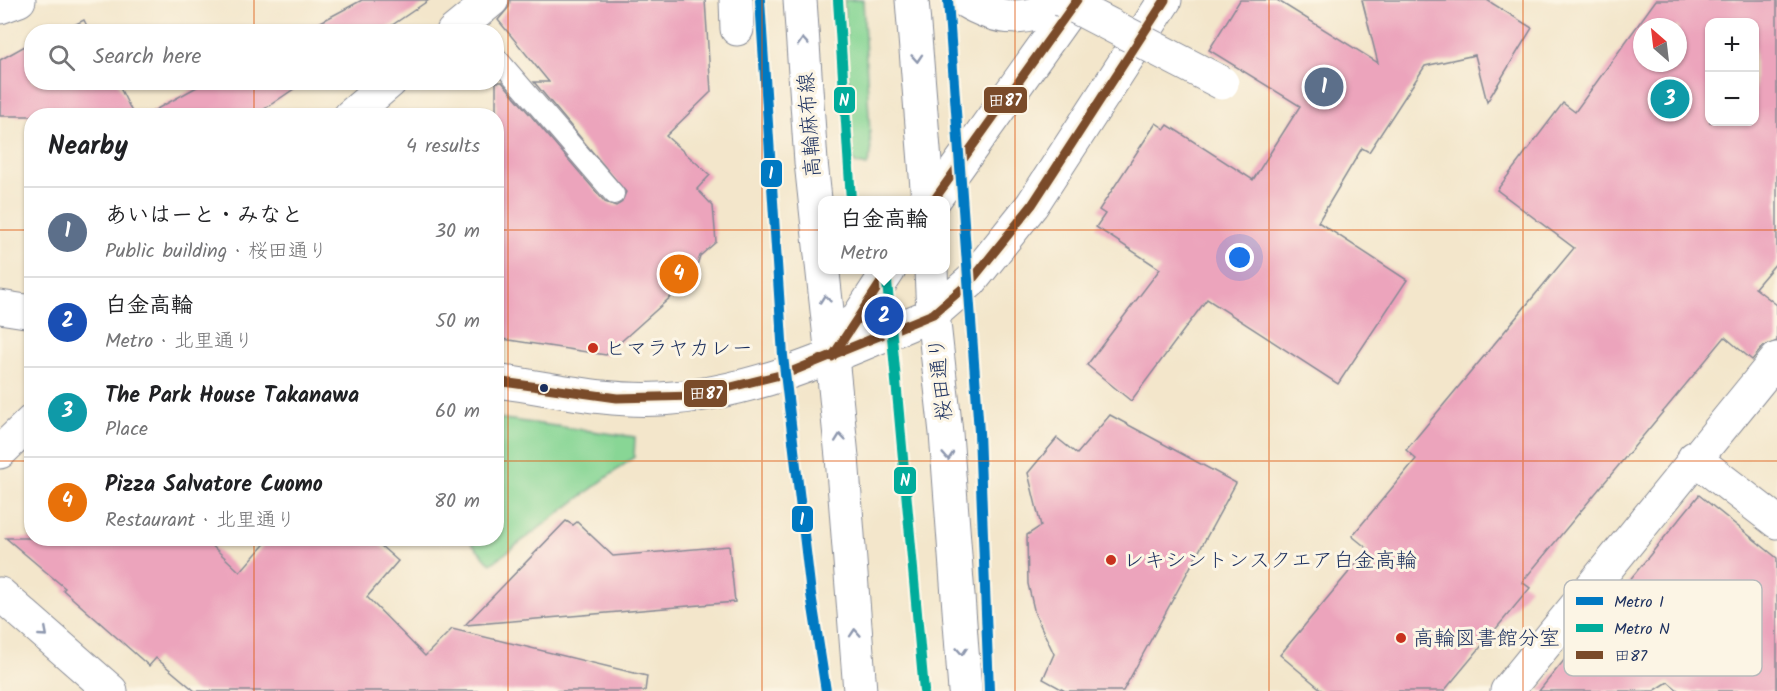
<!DOCTYPE html>
<html lang="en">
<head>
<meta charset="utf-8">
<style>
  body { margin:0; font-family:Kalam,"Klee One",sans-serif; background:#f6f6f6; color:#202124 }
  .controls { position:absolute; right:18px; top:18px; display:grid; overflow:hidden; border-radius:12px; box-shadow:0 2px 4px #0004 }
  .controls button { width:54px; height:54px; display:grid; place-items:center; padding:0; border:0; border-bottom:2px solid #e0e0e0; background:#fff; color:#202124; font:30px sans-serif }
  .compass { position:absolute; left:1633px; top:18px; width:54px; height:54px; border-radius:50%; background:#fff; box-shadow:0 2px 4px #0004; rotate:332deg }
  .you { position:absolute; left:1240px; top:258px; width:21px; height:21px; margin:-15px; border:4px solid #fff; border-radius:50%; background:#1a73e8; box-shadow:0 0 0 9px #1a73e833 }
  .badge { display:grid; place-items:center; width:39px; height:39px; border-radius:50%; background:#1a73e8; color:#fff; font-size:20px; font-weight:700 }
  .pin { position:absolute; translate:-50% -50%; border:3px solid #fff; box-shadow:0 2px 6px #0006 }
  .popup { position:absolute; left:818px; top:196px; width:132px; height:78px; box-sizing:border-box; display:grid; place-content:center; border-radius:12px; background:#fff; filter:drop-shadow(0 2px 4px #0005); font-size:20px; white-space:nowrap; color:#757577 }
  .popup b { font-size:22px; color:#202124 }
  .popup::after { content:''; position:absolute; left:50%; top:100%; margin-left:-12px; border:12px solid transparent; border-top-color:#fff }
  .list { margin:0; padding:0; list-style:none }
  h2 { display:flex; justify-content:space-between; align-items:center; height:78px; margin:0; padding:0 24px; font-size:26px }
  h2 small { font-size:20px; font-weight:400; color:#757577 }
  .list li { display:grid; grid-template-columns:39px 1fr auto; gap:18px; align-items:center; box-sizing:border-box; height:90px; padding:0 24px; border-top:2px solid #e0e0e0 }
  .list b { display:block; font-size:22px; white-space:nowrap }
  .list p { margin:0; font-size:20px; white-space:nowrap; color:#757577 }
  .list em { font-size:20px; font-style:normal; color:#757577 }
  .icon { flex:none; width:33px; height:33px; fill:none; stroke:currentColor; stroke-width:2; stroke-linecap:round; stroke-linejoin:round }
  .map { position:relative; flex:none; width:1777px; height:691px; overflow:hidden }
  .search { position:absolute; background:#fff; box-shadow:0 2px 4px #0004; left:24px; top:24px; width:480px; height:66px; display:flex; align-items:center; gap:15px; box-sizing:border-box; padding:0 21px; border-radius:24px; color:#757577; font-size:22px }
  .panel { position:absolute; background:#fff; box-shadow:0 2px 4px #0004; left:24px; top:108px; width:480px; height:438px; border-radius:24px }
  .map>svg:first-child { display:block }
  .green { fill:#88d695; stroke:#52827a; stroke-width:1.5 }
  .building { fill:#eca4bc; fill-rule:evenodd }
  .lines { fill:none; stroke-linecap:round; stroke-linejoin:round }
  .lane-casing { stroke:#878a94; stroke-width:22 }
  .street-casing { stroke:#878a94; stroke-width:35 }
  .secondary-casing { stroke:#878a94; stroke-width:35 }
  .primary-casing { stroke:#878a94; stroke-width:35 }
  .highway-casing { stroke:#878a94; stroke-width:35 }
  .lane { stroke:#fff; stroke-width:20 }
  .street { stroke:#fff; stroke-width:33 }
  .secondary { stroke:#fff; stroke-width:33 }
  .primary { stroke:#fff; stroke-width:33 }
  .highway { stroke:#fff; stroke-width:33 }
  .street-bridge-casing { stroke:#878a94; stroke-width:35; stroke-linecap:butt }
  .street-bridge { stroke:#fff; stroke-width:33 }
  .bus-1-casing { stroke:#fcf5e5; stroke-width:14 }
  .bus-1 { stroke:#7a4b2a; stroke-width:9 }
  .metro-1-casing { stroke:#fcf5e5; stroke-width:15 }
  .metro-2-casing { stroke:#fcf5e5; stroke-width:15 }
  .metro-1 { stroke:#0079c2; stroke-width:10 }
  .metro-2 { stroke:#00ac9b; stroke-width:10 }
  .oneway { stroke:#8d97ae }
  .grid { fill:none; stroke:#de5710; stroke-width:1.5; stroke-opacity:0.55 }
  .poi-dot { fill:#c8321e; stroke:#fcf5e5; stroke-width:2 }
  .bus-dot { fill:#1b2f5e; stroke:#fcf5e5; stroke-width:2 }
  .labels { text-anchor:middle; stroke-width:6; stroke-linejoin:round; paint-order:stroke }
  .street-label { font-size:21px; fill:#1b2f5e; stroke:#fcf5e5 }
  .poi-label { font-size:21px; fill:#1b2f5e; stroke:#fcf5e5; text-anchor:start }
  .key { fill:#fcf5e5; stroke:#b8babc; stroke-width:1.5 }
  .key-label { font-size:16px; fill:#1b2f5e }
  .line-badge { stroke:#fcf5e5; stroke-width:2 }
  .badge-label { font-size:16px; text-anchor:middle; font-weight:bold; fill:#fff }
</style>
</head>
<body>
<div class="map">
<svg width="1777" height="691" viewBox="0 0 1777 691">
  <rect width="100%" height="100%" fill="#fcf5e5"/>
  <filter id="ink" filterUnits="userSpaceOnUse"><feTurbulence type="fractalNoise" baseFrequency=".0167" numOctaves="2"/><feDisplacementMap in="SourceGraphic" scale="12" xChannelSelector="R" yChannelSelector="G"/><feConvolveMatrix kernelMatrix="1 2 1 2 8 2 1 2 1" color-interpolation-filters="sRGB"/></filter>
  <filter id="wash" filterUnits="userSpaceOnUse"><feTurbulence type="fractalNoise" baseFrequency=".008" numOctaves="4" result="noise"/><feDisplacementMap in="SourceGraphic" scale="24" xChannelSelector="R" yChannelSelector="G"/><feGaussianBlur stdDeviation="1.35" result="paint"/><feColorMatrix in="noise" values="0 0 0 0 0 0 0 0 0 0 0 0 0 0 0 0 0 1.4 0 .05"/><feComposite in="paint" operator="in"/></filter>
  <g filter="url(#wash)">
    <rect width="100%" height="100%" fill="#f3e6cb"/>
    <g class="green">
      <path d="M844 0H863L871 154 867 166 855 163 852 158Z"/>
      <path d="M497 418 635 437 634 457 491 564 468 539 496 538Z"/>
    </g>
    <g id="blocks">
      <g class="building">
        <path d="M362 0H429L382 32H302Z"/>
        <path d="M510 0H705L711 92 666 136 710 175 697 189 713 206 716 242 700 256 693 277 606 355 496 338V82H502L605 202 616 206 621 203 626 192 534 82H549L498 20 509 7Z"/>
        <path d="M1240 0H1277L1378 63 1362 0H1487L1532 28 1487 102 1475 55 1425 66 1369 152 1362 148 1318 222 1407 280 1338 384 1207 299 1131 401 1087 365 1160 269 1096 227 1105 214 1099 210 1156 123 1165 129 1168 125 1253 180 1300 106 1209 50Z"/>
        <path d="M1656 0H1777V262L1755 288 1777 305V341L1763 347 1752 360 1725 337 1522 582 1530 588 1444 691H1323L1280 655 1368 549 1352 536 1416 459 1406 450 1574 248 1497 190 1563 103 1575 112ZM1710 22H1755V122H1710ZM1642 27H1678V63H1642Z"/>
        <path d="M84 20 90 32H50L61 25 64 30Z"/>
        <path d="M32 42V82H117L134 116H0V60Z"/>
        <path d="M206 82H304L254 116H144Z"/>
        <path d="M1110 415 1236 483 1123 691H1065L1043 679 1054 654 1035 614 1028 584 1027 535 1041 526 1028 473 1057 438 1077 454Z"/>
        <path d="M1699 495 1777 558V691H1679L1668 682 1654 691H1539Z"/>
        <path d="M566 521 573 525 577 522 613 556 729 546 735 602 465 625Z"/>
        <path d="M6 538H204L240 572 270 538H372L398 561 367 597 425 656 452 629 647 676 645 691H195L156 658 149 666 63 590 65 588Z"/>
      </g>
    </g>
  </g>
  <g filter="url(#ink)">
    <use href="#blocks" fill-opacity="0" stroke="#878a94" stroke-width="1.5"/>
    <g class="lines">
      <defs>
        <path id="lane" d="M496 57 614 194"/>
        <g id="street">
          <path d="M736 0 737 29"/>
          <path d="M453 32 492 0"/>
          <path d="M350 116 390 82"/>
          <path d="M0 452 32 421"/>
          <path d="M1694 458 1777 522"/>
          <path d="M0 594 111 691"/>
          <path d="M1507 691 1777 359"/>
        </g>
        <g id="secondary">
          <path d="M800 0 811 162 832 357"/>
          <path d="M912 0 928 200"/>
          <path d="M963 0C999 22 1028 23 1065 0"/>
          <path d="M0 7 19 0"/>
          <path d="M931 270 933 314"/>
        </g>
        <g id="primary">
          <path d="M0 307 32 312"/>
          <path d="M496 381C550 388 606 402 660 399 757 394 845 351 933 314"/>
        </g>
        <g id="highway">
          <path d="M934 200 1077 0"/>
          <path d="M860 691 842 457 832 357 889 270"/>
          <path d="M965 691 946 433 933 314 971 281 1032 205 1165 0"/>
        </g>
      </defs>
      <use href="#lane" class="lane-casing"/>
      <use href="#street" class="street-casing"/>
      <use href="#secondary" class="secondary-casing"/>
      <use href="#primary" class="primary-casing"/>
      <use href="#highway" class="highway-casing"/>
      <use href="#lane" class="lane"/>
      <use href="#street" class="street"/>
      <use href="#secondary" class="secondary"/>
      <use href="#primary" class="primary"/>
      <use href="#highway" class="highway"/>
      <defs>
        <path id="street-bridge" d="M1062 0 1222 83"/>
      </defs>
      <use href="#street-bridge" class="street-bridge-casing"/>
      <use href="#street-bridge" class="street-bridge"/>
      <defs>
        <g id="bus-1">
          <path d="M934 200 1077 0"/>
          <path d="M832 357 889 270"/>
          <path d="M496 381 617 398 695 396 788 373 933 314 971 281 1032 205 1165 0"/>
        </g>
      </defs>
      <use href="#bus-1" class="bus-1-casing"/>
      <use href="#bus-1" class="bus-1"/>
      <defs>
        <g id="metro-1">
          <path d="M760 0 783 356 811 594 826 691"/>
          <path d="M948 0 979 432 989 691"/>
        </g>
        <g id="metro-2">
          <path d="M838 0 851 200"/>
          <path d="M886 270 924 691"/>
        </g>
      </defs>
      <use href="#metro-1" class="metro-1-casing"/>
      <use href="#metro-2" class="metro-2-casing"/>
      <use href="#metro-1" class="metro-1"/>
      <use href="#metro-2" class="metro-2"/>
    </g>
    <defs><path id="oneway-chevron" d="M-2-3.5L2.5 0L-2 3.5" fill="none" stroke-width="1.6" stroke-linecap="round" stroke-linejoin="round" transform="scale(1.5)"/></defs>
    <g class="oneway">
      <use href="#oneway-chevron" transform="translate(803 42) rotate(-94)"/>
      <use href="#oneway-chevron" transform="translate(917 58) rotate(86)"/>
      <use href="#oneway-chevron" transform="translate(825 299) rotate(-96)"/>
      <use href="#oneway-chevron" transform="translate(840 438) rotate(-96)"/>
      <use href="#oneway-chevron" transform="translate(948 456) rotate(86)"/>
      <use href="#oneway-chevron" transform="translate(44 633) rotate(41)"/>
      <use href="#oneway-chevron" transform="translate(855 633) rotate(-94)"/>
      <use href="#oneway-chevron" transform="translate(962 651) rotate(86)"/>
    </g>
  </g>
  <path class="grid" d="M254 0V32M508 0V691M762 0V691M1015 0V691M1269 0V691M1523 0V691M254 82V116M0 230H32M496 230H1777M0 461H32M496 461H1777M254 538V691"/>
  <g class="poi-dot">
    <circle cx="593" cy="348" r="6"/>
    <circle cx="1111" cy="560" r="6"/>
    <circle cx="1401" cy="638" r="6"/>
  </g>
  <circle class="bus-dot" cx="544" cy="388" r="5"/>
  <g class="labels">
    <g class="street-label">
      <text transform="translate(809 125) rotate(-94)" y="7">高輪麻布線</text>
      <text transform="translate(940 379) rotate(-96)" y="7">桜田通り</text>
    </g>
    <g class="poi-label">
      <text x="605" y="355">ヒマラヤカレー</text>
      <text x="1123" y="567">レキシントンスクエア白金高輪</text>
      <text x="1413" y="645">高輪図書館分室</text>
    </g>
  </g>
  <rect x="1564" y="580" width="198" height="96" rx="9" class="key"/>
  <rect x="1576" y="597" width="27" height="8" fill="#0079c2"/>
  <rect x="1576" y="624" width="27" height="8" fill="#00ac9b"/>
  <rect x="1576" y="651" width="27" height="8" fill="#7a4b2a"/>
  <g class="key-label">
    <text x="1614" y="607">Metro I</text>
    <text x="1614" y="634">Metro N</text>
    <text x="1614" y="661">田87</text>
  </g>
  <g class="line-badge">
    <rect x="833" y="86" width="23" height="28" rx="6" fill="#00ac9b"/>
    <rect x="983" y="86" width="45" height="28" rx="6" fill="#7a4b2a"/>
    <rect x="760" y="159" width="23" height="29" rx="6" fill="#0079c2"/>
    <rect x="683" y="379" width="45" height="29" rx="6" fill="#7a4b2a"/>
    <rect x="893" y="466" width="24" height="29" rx="6" fill="#00ac9b"/>
    <rect x="791" y="505" width="23" height="28" rx="6" fill="#0079c2"/>
  </g>
  <g class="badge-label">
    <text x="844" y="106">N</text>
    <text x="1005" y="106">田87</text>
    <text x="771" y="179">I</text>
    <text x="706" y="399">田87</text>
    <text x="905" y="486">N</text>
    <text x="802" y="525">I</text>
  </g>
</svg>
<div class="controls">
<button>+</button>
<button>−</button>
</div>
<svg class="compass" viewBox="-18 -18 36 36"><path d="M0-13l5 13h-10z" fill="#e53935"/><path d="M0 13l5-13h-10z" fill="#757577"/></svg>
<div class="you"></div>
<div class="pin badge" style="left:1324px;top:87px;background:#5c6f8a">1</div>
<div class="pin badge" style="left:884px;top:316px;background:#1a4fb4">2</div>
<div class="popup"><b>白金高輪</b>Metro</div>
<div class="pin badge" style="left:1670px;top:99px;background:#0f9aa8">3</div>
<div class="pin badge" style="left:679px;top:274px;background:#e8710a">4</div>
<div class="search"><svg class="icon" aria-label="search" viewBox="0 0 24 24"><circle cx="10" cy="10" r="6"/><path d="M15 15l6 6"/></svg>Search here</div>
<section class="panel">
<h2>Nearby<small>4 results</small></h2>
<ul class="list">
<li><span class="badge" style="background:#5c6f8a">1</span><div><b>あいはーと・みなと</b><p>Public building · 桜田通り</p></div><em>30 m</em></li>
<li><span class="badge" style="background:#1a4fb4">2</span><div><b>白金高輪</b><p>Metro · 北里通り</p></div><em>50 m</em></li>
<li><span class="badge" style="background:#0f9aa8">3</span><div><b>The Park House Takanawa</b><p>Place</p></div><em>60 m</em></li>
<li><span class="badge" style="background:#e8710a">4</span><div><b>Pizza Salvatore Cuomo</b><p>Restaurant · 北里通り</p></div><em>80 m</em></li>
</ul>
</section>
</div>
</body>
</html>
